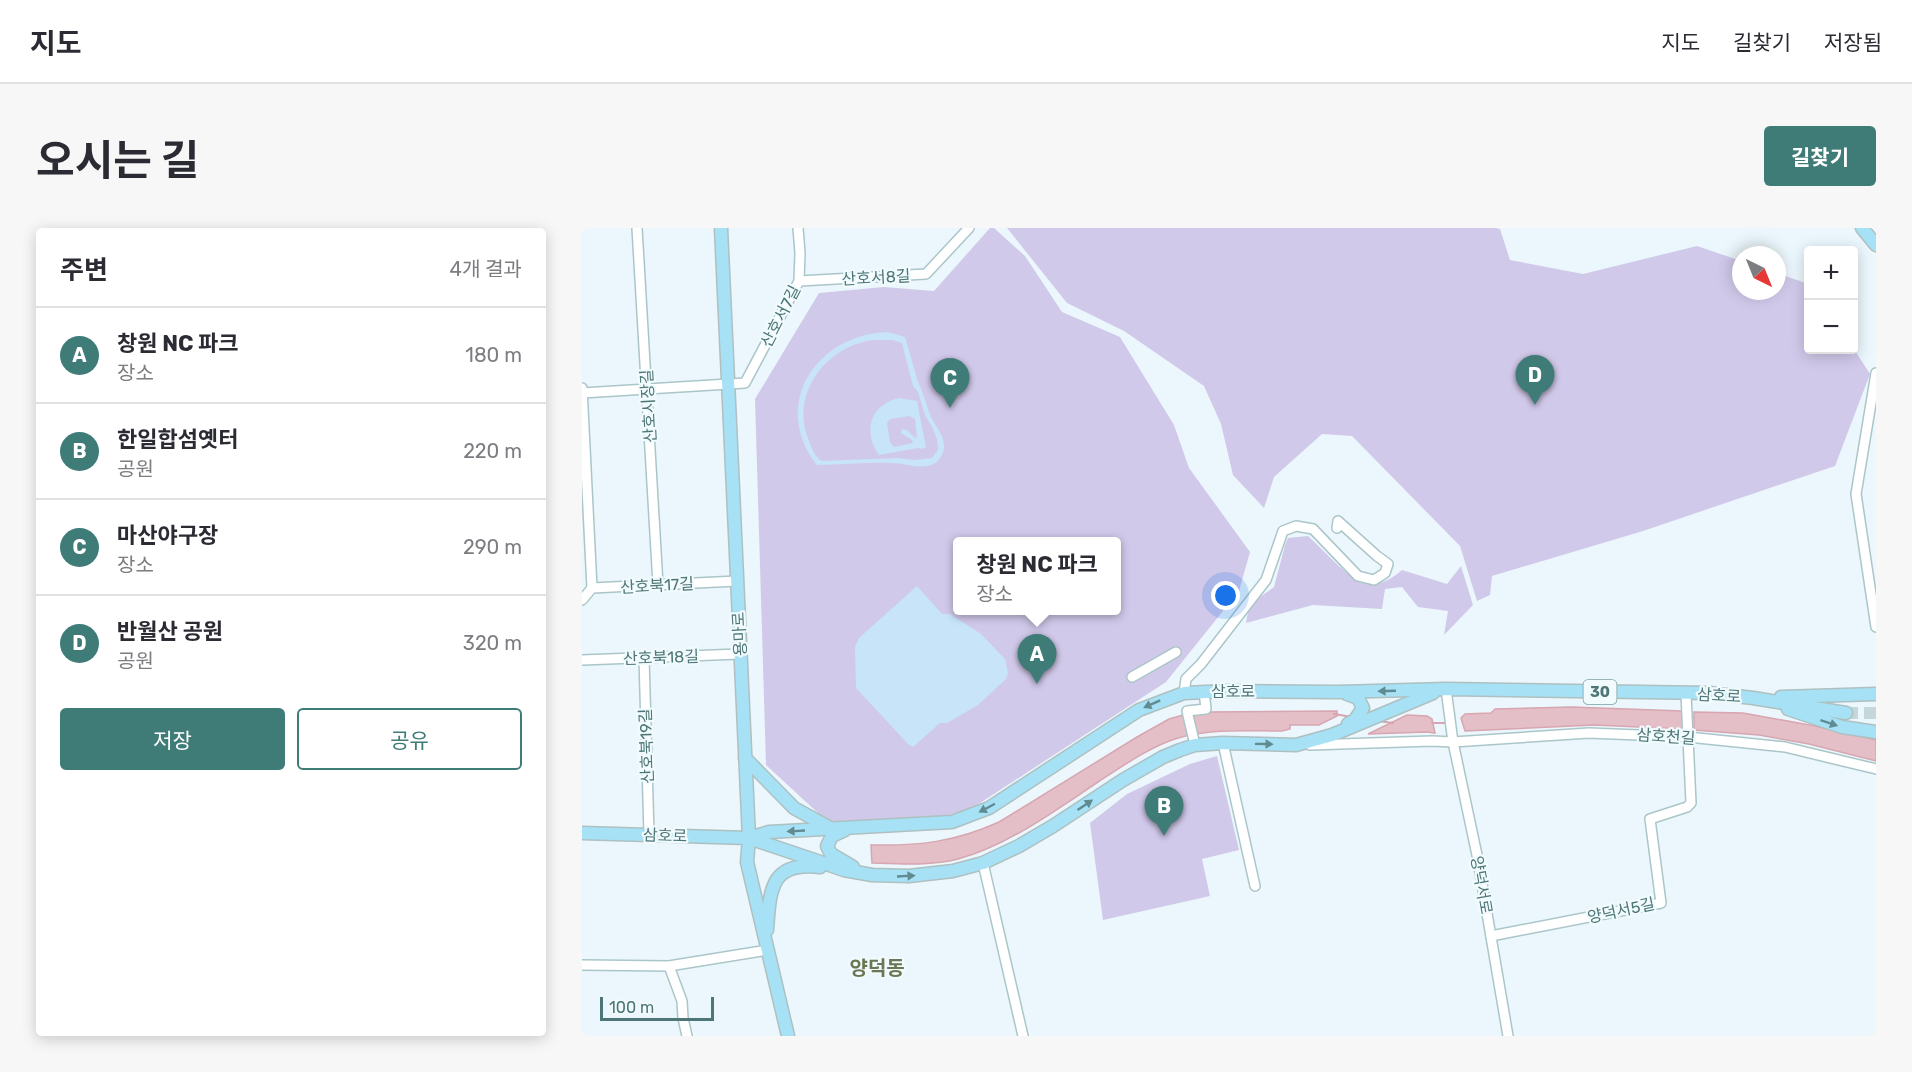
<!DOCTYPE html>
<html lang="ko">
<head>
<meta charset="utf-8">
<style>
  body { margin:0; font-family:Rubik,"Noto Sans KR",sans-serif; background:#f7f7f7; color:#2b2b33 }
  .controls { position:absolute; right:18px; top:18px; display:grid; overflow:hidden; border-radius:6px; box-shadow:0 3px 15px #0003 }
  .controls button { width:54px; height:54px; display:grid; place-items:center; padding:0; border:0; border-bottom:2px solid #e1e1e2; background:#fff; color:#2b2b33; font:30px sans-serif }
  .compass { position:absolute; left:1150px; top:18px; width:54px; height:54px; border-radius:50%; background:#fff; box-shadow:0 3px 15px #0003; rotate:137deg }
  .scale { position:absolute; left:18px; bottom:15px; width:114px; box-sizing:border-box; padding-left:6px; border:3px solid #4e7676; border-top:0; font-size:16px; line-height:21px; white-space:nowrap; color:#4e7676; -webkit-text-stroke:4px #f1fbfe; paint-order:stroke }
  .you { position:absolute; left:644px; top:368px; width:21px; height:21px; margin:-15px; border:4px solid #fff; border-radius:50%; background:#1a73e8; box-shadow:0 0 0 9px #1a73e833 }
  .badge { display:grid; place-items:center; width:39px; height:39px; border-radius:50%; background:#3f7c78; color:#fff; font-size:20px; font-weight:700 }
  .pin { position:absolute; translate:-50% -50px; filter:drop-shadow(0 2px 3px #0008) }
  .pin::after { content:''; position:absolute; top:32px; width:21px; height:18px; background:inherit; clip-path:polygon(0 0,100% 0,50% 100%) }
  .popup { position:absolute; left:371px; top:309px; width:168px; height:78px; box-sizing:border-box; display:grid; place-content:center; border-radius:6px; background:#fff; filter:drop-shadow(0 2px 4px #0005); font-size:20px; white-space:nowrap; color:#7c7c81 }
  .popup b { font-size:22px; color:#2b2b33 }
  .popup::after { content:''; position:absolute; left:50%; top:100%; margin-left:-12px; border:12px solid transparent; border-top-color:#fff }
  .list { margin:0; padding:0; list-style:none }
  h2 { display:flex; justify-content:space-between; align-items:center; height:78px; margin:0; padding:0 24px; font-size:26px }
  h2 small { font-size:20px; font-weight:400; color:#7c7c81 }
  .list li { display:grid; grid-template-columns:39px 1fr auto; gap:18px; align-items:center; box-sizing:border-box; height:96px; padding:0 24px; border-top:2px solid #e1e1e2 }
  .list b { display:block; font-size:22px; white-space:nowrap }
  .list p { margin:0; font-size:20px; white-space:nowrap; color:#7c7c81 }
  .list em { font-size:20px; font-style:normal; color:#7c7c81 }
  .actions { display:flex; gap:12px; padding:18px 24px }
  .actions a { flex:1; padding:14px 0; border:2px solid #3f7c78; border-radius:6px; text-align:center; font-size:21px; color:#3f7c78 }
  .actions .main { background:#3f7c78; color:#fff }
  .map { position:relative; flex:none; width:1294px; height:808px; overflow:hidden; border-radius:6px }
  header { display:flex; align-items:center; gap:36px; box-sizing:border-box; height:84px; padding:0 30px; background:#fff; border-bottom:2px solid #e1e1e2 }
  header strong { font-size:28px }
  nav { display:flex; gap:33px; margin-inline-start:auto; font-size:21px }
  .intro { display:flex; align-items:center; justify-content:space-between; box-sizing:border-box; height:144px; padding:0 36px }
  h1 { margin:0; font-size:42px }
  .button { padding:15px 27px; border-radius:6px; background:#3f7c78; color:#fff; font-size:21px; font-weight:700 }
  main { display:flex; gap:36px; padding:0 36px }
  aside { flex:1; background:#fff; border-radius:6px; box-shadow:0 3px 15px #0003 }
  .map>svg:first-child { display:block }
  .green { fill:#d1c9ea; fill-rule:evenodd }
  .sand { fill:#c7e4f9; fill-rule:evenodd }
  .water { fill:#e5bfc7; stroke:#d7a6b0; stroke-width:1.5 }
  .lines { fill:none; stroke-linecap:round; stroke-linejoin:round }
  .stream { stroke:#d7a6b0; stroke-width:2 }
  .major-tunnel { stroke:#c4d7da; stroke-width:12; stroke-dasharray:12 6; stroke-linecap:butt }
  .minor-casing { stroke:#abc6c9; stroke-width:12 }
  .major-casing { stroke:#aec0c0; stroke-width:15 }
  .minor { stroke:#fff; stroke-width:9 }
  .major { stroke:#a7e1f6; stroke-width:12 }
  .oneway { fill:#608b90 }
  .labels { text-anchor:middle; stroke-width:4.5; stroke-linejoin:round; paint-order:stroke }
  .shield { fill:#f1fbfe; stroke:#7f9e9f; stroke-width:1.5 }
  .shield-label { font-size:15px; font-weight:bold; fill:#4e7676 }
  .street-label { font-size:16px; fill:#4e7676; stroke:#f1fbfe }
  .quarter-label { font-size:20px; font-weight:bold; fill:#6c7654; stroke:#f1fbfe }
</style>
</head>
<body>
<header>
<strong>지도</strong>
<nav><a>지도</a><a>길찾기</a><a>저장됨</a></nav>
</header>
<div class="intro"><h1>오시는 길</h1><a class="button">길찾기</a></div>
<main>
<aside>
<h2>주변<small>4개 결과</small></h2>
<ul class="list">
<li><span class="badge">A</span><div><b>창원 NC 파크</b><p>장소</p></div><em>180 m</em></li>
<li><span class="badge">B</span><div><b>한일합섬옛터</b><p>공원</p></div><em>220 m</em></li>
<li><span class="badge">C</span><div><b>마산야구장</b><p>장소</p></div><em>290 m</em></li>
<li><span class="badge">D</span><div><b>반월산 공원</b><p>공원</p></div><em>320 m</em></li>
</ul>
<div class="actions"><a class="main">저장</a><a>공유</a></div>
</aside>
<div class="map">
<svg width="1294" height="808" viewBox="0 0 1294 808">
  <rect width="100%" height="100%" fill="#ebf7fc"/>
  <g class="green">
    <path d="M408 0H412L443 28 480 84 538 109 592 197 607 240 668 324 657 363 584 454 392 579 352 592 249 597 184 537 173 171 237 65 302 59 352 63ZM376 314H534V382H376Z"/>
    <path d="M425 0H914L918 1 928 32 1001 46 1115 18 1159 33V63H1195V45L1226 56V122L1272 121 1288 146 1253 238 1061 303 910 348 908 367 895 373 878 318 770 208 740 206 692 249 682 280 651 247 639 196 622 158 542 103 485 75Z"/>
    <path d="M726 308C736 317 770 353 780 355 795 359 809 352 820 342L865 356 879 338 891 377 862 407 866 383 836 379 820 359 803 361 800 381 731 377 664 395 667 377 692 359 703 317 706 310Z"/>
    <path d="M635 528 657 622 620 631 628 668 521 692 508 595 545 566 608 536Z"/>
  </g>
  <g class="sand">
    <path d="M306 104 323 109 336 154C342 166 344 177 349 189 353 198 361 205 362 217 363 224 357 234 351 236 339 242 322 235 310 235 285 234 260 237 235 237 188 177 234 106 306 104ZM290 112H310L320 115 331 158 336 164 343 187 350 199 355 211 356 222 350 230 332 232 316 230 240 233C232 229 229 218 226 210 209 163 245 119 290 112Z"/>
    <path d="M317 170 335 173 344 219 339 221 336 220 297 227C281 204 287 177 317 170ZM327 188 333 191 335 209 333 210 325 202 320 201 319 205 330 212 331 215 312 219 308 214 305 195 308 191Z"/>
    <path d="M335 358 360 386H368L399 406 423 431 426 445 424 451 396 477 365 495H358L331 519 327 517 274 460 273 419 277 410Z"/>
  </g>
  <g class="water">
    <path d="M989 479 1100 483 1101 501 1012 497 883 503 879 490 883 486 909 485 913 481Z"/>
    <path d="M755 483V488L737 497H708V501L700 503C666 503 629 500 596 510 567 519 541 538 516 554 474 582 425 618 376 631 349 638 318 636 290 635L289 617C337 618 373 614 417 594L555 509 587 491 601 487 624 484Z"/>
    <path d="M1112 484 1161 485 1233 498 1294 512V533L1227 516 1177 507 1112 502Z"/>
    <path d="M825 487 845 488 850 491 853 505 845 504 786 506Z"/>
  </g>
  <g class="lines">
    <g class="stream">
      <path d="M752 486 770 489"/>
      <path d="M796 493 811 495"/>
      <path d="M850 495H865"/>
    </g>
    <path class="major-tunnel" d="M1264 485H1294"/>
    <defs>
      <g id="minor">
        <path d="M55 0 76 357"/>
        <path d="M217 53 344 46 387 0"/>
        <path d="M1294 145 1274 266 1294 399"/>
        <path d="M0 160 10 360"/>
        <path d="M0 165 163 155 217 53 218 25 216 0"/>
        <path d="M0 372 10 360 155 353"/>
        <path d="M62 429 67 607"/>
        <path d="M0 432 158 426"/>
        <path d="M550 449 594 424"/>
        <path d="M864 461 871 514 895 627 926 808"/>
        <path d="M602 465 604 451 619 436 684 352 701 303 714 298 731 301 776 348 792 352 803 345 806 336 795 328 756 293 755 300"/>
        <path d="M641 515 673 658"/>
        <path d="M613 517 605 483 624 481 622 463"/>
        <path d="M728 517 850 513 871 514 1007 505 1106 509 1203 519 1294 541"/>
        <path d="M401 635 441 808"/>
        <path d="M909 708 1079 675 1068 591 1105 579 1109 575 1104 466"/>
        <path d="M0 737 87 738 186 722"/>
        <path d="M87 738 100 773 101 790 105 808"/>
      </g>
      <g id="major">
        <path d="M139 0 167 610 165 634 206 808"/>
        <path d="M1280 0 1294 17"/>
        <path d="M765 466 776 470 781 480 773 492 766 496"/>
        <path d="M1199 469 1294 466"/>
        <path d="M1206 481 1260 499 1294 504"/>
        <path d="M163 530 212 580 250 601"/>
        <path d="M263 602 250 608 245 618 249 626 271 639"/>
        <path d="M0 605 167 610 262 642 290 647 327 648 371 643 401 635 437 618 471 598 541 552 581 529 598 522 613 517 641 515 714 517 750 507 851 465"/>
        <path d="M167 610 187 604 370 594 407 580 557 482 602 465 647 463 756 464 864 461 1127 465 1171 470 1264 485"/>
        <path d="M185 702C188 662 188 633 238 639"/>
      </g>
    </defs>
    <use href="#minor" class="minor-casing"/>
    <use href="#major" class="major-casing"/>
    <use href="#minor" class="minor"/>
    <use href="#major" class="major"/>
  </g>
  <defs><path id="oneway-solid" d="M-6-.8H1V-3.2L6.5 0L1 3.2V.8H-6Z" transform="scale(1.5)"/></defs>
  <g class="oneway">
    <use href="#oneway-solid" transform="translate(805 463) rotate(178)"/>
    <use href="#oneway-solid" transform="translate(570 476) rotate(156)"/>
    <use href="#oneway-solid" transform="translate(1247 495) rotate(18)"/>
    <use href="#oneway-solid" transform="translate(682 516) rotate(1)"/>
    <use href="#oneway-solid" transform="translate(503 577) rotate(-34)"/>
    <use href="#oneway-solid" transform="translate(405 580) rotate(152)"/>
    <use href="#oneway-solid" transform="translate(214 603) rotate(177)"/>
    <use href="#oneway-solid" transform="translate(324 648) rotate(-3)"/>
  </g>
  <g class="labels">
    <rect class="shield" x="1001.5" y="452" width="33" height="24" rx="4.5"/>
    <g class="shield-label">
      <text x="1018" y="469">30</text>
    </g>
    <g class="street-label">
      <text transform="translate(294 49) rotate(-3)" y="6">산호서8길</text>
      <text transform="translate(198 88) rotate(-63)" y="6">산호서7길</text>
      <text transform="translate(66 178) rotate(-93)" y="6">산호시장길</text>
      <text transform="translate(75 357) rotate(-3)" y="6">산호북17길</text>
      <text transform="translate(157 406) rotate(-93)" y="6">용마로</text>
      <text transform="translate(79 429) rotate(-2)" y="6">산호북18길</text>
      <text x="651" y="469">삼호로</text>
      <text transform="translate(1137 467) rotate(3)" y="6">삼호로</text>
      <text transform="translate(1084 508) rotate(4)" y="6">삼호천길</text>
      <text transform="translate(64 518) rotate(-92)" y="6">산호북19길</text>
      <text transform="translate(83 607) rotate(2)" y="6">삼호로</text>
      <text transform="translate(900 657) rotate(80)" y="6">양덕서로</text>
      <text transform="translate(1039 682) rotate(-12)" y="6">양덕서5길</text>
    </g>
    <g class="quarter-label">
      <text x="295" y="747">양덕동</text>
    </g>
  </g>
</svg>
<div class="controls">
<button>+</button>
<button>−</button>
</div>
<svg class="compass" viewBox="-18 -18 36 36"><path d="M0-13l5 13h-10z" fill="#e53935"/><path d="M0 13l5-13h-10z" fill="#7c7c81"/></svg>
<div class="scale">100 m</div>
<div class="you"></div>
<div class="pin badge" style="left:455px;top:456px">A</div>
<div class="popup"><b>창원 NC 파크</b>장소</div>
<div class="pin badge" style="left:582px;top:608px">B</div>
<div class="pin badge" style="left:368px;top:180px">C</div>
<div class="pin badge" style="left:953px;top:177px">D</div>
</div>
</main>
</body>
</html>
